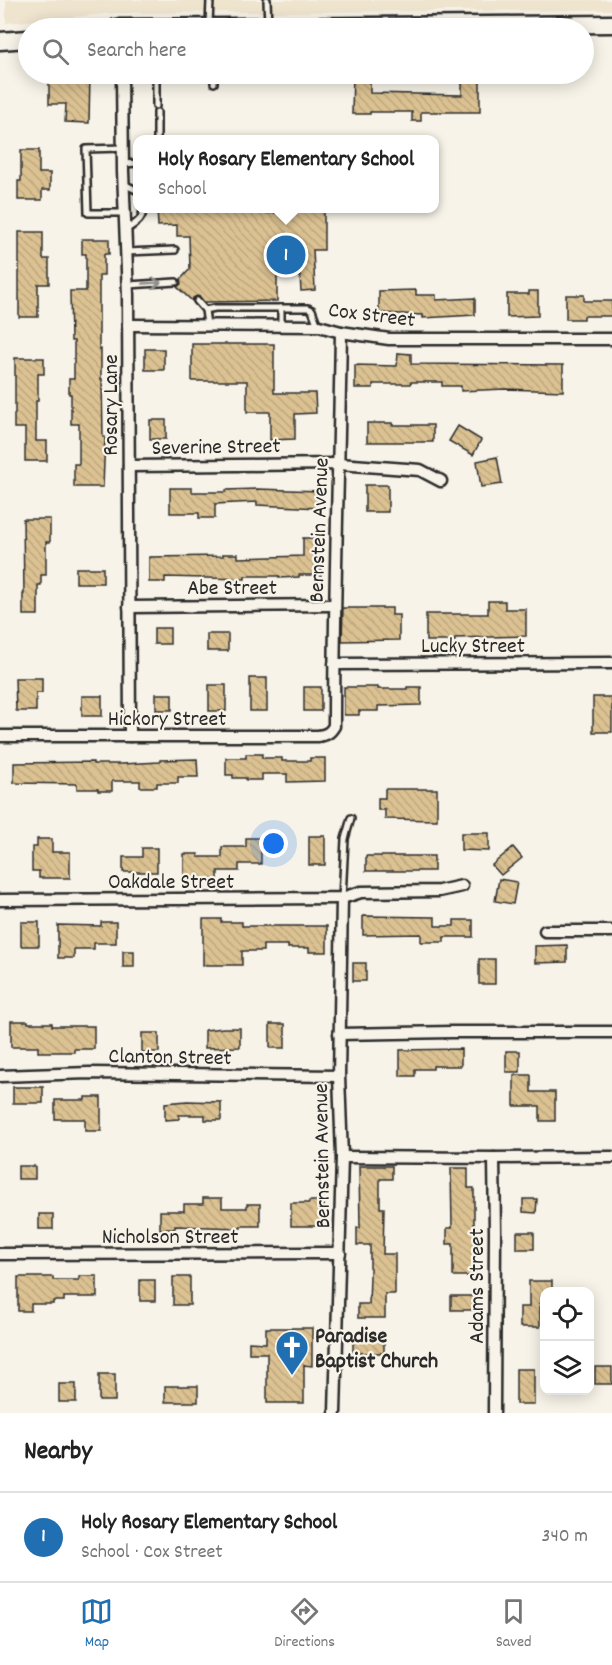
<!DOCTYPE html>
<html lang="en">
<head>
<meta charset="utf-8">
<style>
  body { margin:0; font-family:Dekko,sans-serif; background:#f2f2f2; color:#222 }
  .controls { position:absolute; right:18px; bottom:18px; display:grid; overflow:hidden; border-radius:12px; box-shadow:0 3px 15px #0003 }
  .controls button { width:54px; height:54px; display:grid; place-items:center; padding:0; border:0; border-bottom:2px solid #e0e0e0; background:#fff; color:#222; font:30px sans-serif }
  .you { position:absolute; left:274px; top:844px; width:21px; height:21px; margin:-15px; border:4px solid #fff; border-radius:50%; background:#1a73e8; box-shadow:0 0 0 9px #1a73e833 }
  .badge { display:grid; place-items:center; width:39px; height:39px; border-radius:50%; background:#1f6fb2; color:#fff; font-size:20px; font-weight:700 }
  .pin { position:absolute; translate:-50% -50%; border:3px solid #fff; box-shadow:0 2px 6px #0006 }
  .popup { position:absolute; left:133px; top:135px; width:306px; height:78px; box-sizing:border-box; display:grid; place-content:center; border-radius:12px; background:#fff; filter:drop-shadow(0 2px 4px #0005); font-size:20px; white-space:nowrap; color:#767676 }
  .popup b { font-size:22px; color:#222 }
  .popup::after { content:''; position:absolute; left:50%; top:100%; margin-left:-12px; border:12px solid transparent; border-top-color:#fff }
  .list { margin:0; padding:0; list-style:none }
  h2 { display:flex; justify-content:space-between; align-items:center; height:78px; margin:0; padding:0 24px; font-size:26px }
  h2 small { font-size:20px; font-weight:400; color:#767676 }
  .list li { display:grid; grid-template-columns:39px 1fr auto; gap:18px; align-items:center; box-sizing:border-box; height:90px; padding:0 24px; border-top:2px solid #e0e0e0 }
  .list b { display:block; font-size:22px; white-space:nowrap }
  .list p { margin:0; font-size:20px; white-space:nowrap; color:#767676 }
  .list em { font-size:20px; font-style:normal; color:#767676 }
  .icon { flex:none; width:33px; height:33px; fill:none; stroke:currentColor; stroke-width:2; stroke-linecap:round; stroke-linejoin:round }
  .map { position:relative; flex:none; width:612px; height:1413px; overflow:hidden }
  .search { position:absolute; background:#fff; box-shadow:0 3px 15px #0003; left:18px; right:18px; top:18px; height:66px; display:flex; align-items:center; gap:15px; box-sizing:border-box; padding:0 21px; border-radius:33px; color:#767676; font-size:22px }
  .sheet { height:168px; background:#fff }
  nav { display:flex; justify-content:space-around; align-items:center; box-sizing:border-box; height:84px; border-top:2px solid #e0e0e0; background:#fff; font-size:16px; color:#767676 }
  nav a { display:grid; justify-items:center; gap:3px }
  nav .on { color:#1f6fb2 }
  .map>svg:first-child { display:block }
  .built { fill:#efe4ce }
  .building { fill:url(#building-back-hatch); stroke:#2b2b2b; stroke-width:1.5 }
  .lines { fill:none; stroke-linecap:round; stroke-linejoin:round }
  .lane-casing { stroke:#2b2b2b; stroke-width:10 }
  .street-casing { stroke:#2b2b2b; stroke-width:15 }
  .secondary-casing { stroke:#2b2b2b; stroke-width:21 }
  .lane { stroke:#f7f3e8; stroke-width:5 }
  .street { stroke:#f7f3e8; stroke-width:10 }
  .secondary { stroke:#f7f3e8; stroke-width:16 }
  .oneway { stroke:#918f8a }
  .labels { text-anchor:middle; stroke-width:4.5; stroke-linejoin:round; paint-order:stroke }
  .street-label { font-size:22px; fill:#2b2b2b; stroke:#f7f3e8 }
  .poi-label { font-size:22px; font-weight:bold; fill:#2b2b2b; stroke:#f7f3e8; text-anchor:start }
</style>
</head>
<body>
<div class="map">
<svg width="612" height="1413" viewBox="0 0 612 1413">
  <defs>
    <pattern id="building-back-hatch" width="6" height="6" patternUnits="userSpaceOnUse" patternTransform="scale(1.5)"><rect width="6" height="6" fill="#dcc292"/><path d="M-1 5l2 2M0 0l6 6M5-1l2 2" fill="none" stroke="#bda77e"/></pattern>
  </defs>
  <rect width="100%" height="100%" fill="#f7f3e8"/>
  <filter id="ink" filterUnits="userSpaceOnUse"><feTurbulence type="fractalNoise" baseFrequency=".0167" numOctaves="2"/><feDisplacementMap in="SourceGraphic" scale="12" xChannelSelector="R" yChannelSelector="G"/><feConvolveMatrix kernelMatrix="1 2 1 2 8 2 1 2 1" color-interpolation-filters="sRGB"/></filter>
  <g filter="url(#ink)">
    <path class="built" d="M6 0H612V10L116 13 6 23Z"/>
    <g class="building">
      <path d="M49 74H90L89 123 65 122 66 104H49Z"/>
      <path d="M353 74H370V93L462 95V74H480V112H421V121H412V112H370V114H352Z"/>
      <path d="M21 150H39V173H50V190H42V200H18V181H21Z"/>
      <path d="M157 208H217V213H275V208H324V250H313L315 290 301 291 300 276 277 277V301L204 302 200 297 197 296 193 298 192 301 177 287 181 284 180 280 190 269 189 236H177V225L158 226Z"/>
      <path d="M19 232H43V259H49V284H38V317H19Z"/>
      <path d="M82 239H109V254H104V275H99V349H101V379H102L103 437H105L103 487H74V464H79V424H71V394H69V379H74V341H71L70 291H86V254H82Z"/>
      <path d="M416 290V295H436V300L475 298V315L423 318V315L379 313V291Z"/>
      <path d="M529 291H538V316L507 317V294H529Z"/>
      <path d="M566 295H584V301H612V316H584V319H566Z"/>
      <path d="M192 344H274V393H315L316 413 295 414V439L270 440V412H247V381H192Z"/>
      <rect x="145" y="349" width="19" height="21"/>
      <path d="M398 353 411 354V364L563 365V391L505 389 461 391V386H442V382H411L410 384H373V388H355V365L397 366Z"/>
      <path d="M15 358H44V374H38V401H36V441H47V461H25V428H14V414H15Z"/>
      <rect x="150" y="420" width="16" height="19"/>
      <path d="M367 423H392V425H433V442H367Z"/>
      <path d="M458 426 481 440 473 455 449 441Z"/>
      <path d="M497 457 502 484 481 487 477 461Z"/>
      <rect x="365" y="485" width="23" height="27"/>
      <path d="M170 488H192V492H226V490L257 489 320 491V508L257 505V502L215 504V518H199V513H170Z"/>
      <path d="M23 519H50V542H46V575H41V585H38V615H23V594H24Z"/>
      <path d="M303 538H321V575H299V577L279 578V576H245V579L165 577V582H149V557L223 556V554H238V558L303 556Z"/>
      <rect x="76" y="568" width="27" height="15"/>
      <path d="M488 601H505V609H526V636L455 638V641H426V614H488Z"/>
      <path d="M343 608H392V615H399V640L342 641Z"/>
      <rect x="154" y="628" width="16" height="16"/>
      <rect x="207" y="634" width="21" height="17"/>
      <path d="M15 678H42V693H36V711H16Z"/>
      <rect x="250" y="678" width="17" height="33"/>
      <rect x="209" y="685" width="17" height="26"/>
      <rect x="304" y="687" width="17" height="24"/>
      <path d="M344 687H378V689H407V687H421V705L378 706V711H359V715H344Z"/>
      <rect x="156" y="694" width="16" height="16"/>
      <rect x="82" y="696" width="20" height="20"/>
      <rect x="593" y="697" width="19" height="35"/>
      <path d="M246 754H262V758H282V761H310V758H325V781L287 782V774H262V780H246V778H233V775H226V758H246Z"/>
      <path d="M197 759 198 777H178V783H157V787H140V781H112V791H98V789H77V784L14 783V763L93 762V764H122L160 762V760Z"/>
      <path d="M385 789H437V820L385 819V810H378V798H385Z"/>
      <path d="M461 833H489V851L461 850Z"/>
      <rect x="309" y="836" width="16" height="29"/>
      <path d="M246 838H261V864H239V871H218V880H184V854H198V857H222V847H246Z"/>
      <path d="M37 839H52V852H70V878H39V871H32V847H37Z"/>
      <path d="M513 847 522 858 501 875 492 865Z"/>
      <path d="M142 848H157V872H123V857H142Z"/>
      <rect x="366" y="856" width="68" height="15"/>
      <path d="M499 879 517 882 513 904 495 901Z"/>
      <path d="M363 916 435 917V926H454V920H473V937H444V942H421V934L363 935Z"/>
      <path d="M203 919H221V922H242V926H327V952H309V948H288V945H263V951H242V965H203Z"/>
      <rect x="21" y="922" width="18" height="24"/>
      <path d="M101 922H116V943H94V949H74V958H58V925L101 926Z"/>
      <path d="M567 945V962L535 963V946Z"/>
      <rect x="123" y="951" width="11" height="16"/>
      <rect x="479" y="959" width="16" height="25"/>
      <rect x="353" y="963" width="13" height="18"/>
      <path d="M11 1021H28V1023H52V1026H94V1049H74V1052H38V1047H11Z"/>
      <rect x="270" y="1024" width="15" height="24"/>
      <path d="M224 1028H240V1047L205 1048V1030Z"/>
      <rect x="142" y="1033" width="17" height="19"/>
      <path d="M461 1049V1066H433V1069H415V1076H400V1050Z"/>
      <rect x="506" y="1051" width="14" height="21"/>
      <path d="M514 1075H531V1092H555V1121H540V1106H514Z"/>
      <rect x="13" y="1087" width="30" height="16"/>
      <path d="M85 1097H101V1131H85V1119H55V1100H85Z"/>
      <path d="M187 1101 221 1102V1120H205V1115H179V1119L165 1120V1103Z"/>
      <rect x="18" y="1166" width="17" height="13"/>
      <path d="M359 1166H392V1179H380V1208H384L383 1254H395V1294H385V1318H358V1304H369L370 1277V1245H357V1228H360Z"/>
      <path d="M451 1168H468V1188H474V1276H453V1244H447V1228H452Z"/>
      <path d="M203 1198H222V1208H247V1204H260V1226H241V1228L175 1226V1229H160V1211H184V1204H203Z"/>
      <path d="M523 1199H537L536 1213 523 1212Z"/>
      <path d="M309 1201H324V1226H291V1203H309Z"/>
      <rect x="39" y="1214" width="14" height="15"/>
      <rect x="517" y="1232" width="17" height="17"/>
      <path d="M79 1276H97V1297H64V1301H53V1304H31V1311H18V1277H53V1280H79Z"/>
      <rect x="173" y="1277" width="17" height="28"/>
      <rect x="140" y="1280" width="15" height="21"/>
      <path d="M529 1281H552V1292H544V1297H540V1327H520V1307H529Z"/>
      <rect x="451" y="1296" width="22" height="14"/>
      <path d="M266 1328H312V1366L304 1365V1403H267V1353H249V1342L266 1343Z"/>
      <rect x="353" y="1339" width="31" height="14"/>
      <rect x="595" y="1367" width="17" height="17"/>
      <rect x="516" y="1369" width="18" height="35"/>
      <rect x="99" y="1374" width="16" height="27"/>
      <rect x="59" y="1384" width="17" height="18"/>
      <rect x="165" y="1386" width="33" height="16"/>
    </g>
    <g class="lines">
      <defs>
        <g id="lane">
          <path d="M267 0 268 25"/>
          <path d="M209 25 210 0"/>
          <path d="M156 74V106"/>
          <path d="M214 83V74"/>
          <path d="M157 112V140"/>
          <path d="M123 148 86 149 88 213H125"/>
          <path d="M123 164 138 163"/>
          <path d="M124 184 138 191"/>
          <path d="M126 230C134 224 143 221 143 209"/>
          <path d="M126 252 175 250"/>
          <path d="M128 285 176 282"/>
          <path d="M197 301 205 310 207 325"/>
          <path d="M281 308V325"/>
          <path d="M205 310 215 308H308L312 310 318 326"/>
          <path d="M342 898 345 839 351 818"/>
        </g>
        <g id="street">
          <path d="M122 74 123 171 128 295 130 736"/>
          <path d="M128 325 319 326 341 332 389 339H612"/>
          <path d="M129 466 339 464 420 470 441 481"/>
          <path d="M129 607 334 605"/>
          <path d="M334 664 612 663"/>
          <path d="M0 736H318C326 735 330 733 334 726 334 595 339 463 341 332"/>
          <path d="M0 900 342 898 361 892 439 891 462 886"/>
          <path d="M545 931H612"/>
          <path d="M339 1034 452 1032H612"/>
          <path d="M0 1076 89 1073 339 1076"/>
          <path d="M342 1157 494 1158 612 1157"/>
          <path d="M494 1158 495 1232 494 1413"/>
          <path d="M0 1254 340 1253"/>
          <path d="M335 1413 342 1157 339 1076 342 898"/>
        </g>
        <g id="secondary">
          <path d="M116 28 612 24"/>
          <path d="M0 41 28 39"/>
        </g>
      </defs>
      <use href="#lane" class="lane-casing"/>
      <use href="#street" class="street-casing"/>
      <use href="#secondary" class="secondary-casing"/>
      <use href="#lane" class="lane"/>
      <use href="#street" class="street"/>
      <use href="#secondary" class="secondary"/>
    </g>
    <defs><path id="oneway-shaft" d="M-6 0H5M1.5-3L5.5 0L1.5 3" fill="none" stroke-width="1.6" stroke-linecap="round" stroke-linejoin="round" transform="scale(1.5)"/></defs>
    <use class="oneway" href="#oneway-shaft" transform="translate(152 283) rotate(-3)"/>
  </g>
  <defs>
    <symbol id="church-pin" viewBox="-11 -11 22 30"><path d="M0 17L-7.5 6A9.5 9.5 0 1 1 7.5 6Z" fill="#1f6fb2" stroke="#f7f3e8"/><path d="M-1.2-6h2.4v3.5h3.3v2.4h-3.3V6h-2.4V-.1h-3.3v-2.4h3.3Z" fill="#fff"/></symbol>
  </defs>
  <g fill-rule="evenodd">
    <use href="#church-pin" x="273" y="1328" width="38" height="52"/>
  </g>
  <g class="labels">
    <g class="street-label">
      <text transform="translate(372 313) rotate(7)" y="8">Cox Street</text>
      <text transform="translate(109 405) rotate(-90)" y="8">Rosary Lane</text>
      <text transform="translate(216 445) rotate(-1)" y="8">Severine Street</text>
      <text transform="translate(317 530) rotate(-88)" y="8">Bernstein Avenue</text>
      <text x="232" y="594">Abe Street</text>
      <text x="473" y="652">Lucky Street</text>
      <text x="167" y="725">Hickory Street</text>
      <text x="171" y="888">Oakdale Street</text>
      <text transform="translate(170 1055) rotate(1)" y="8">Clanton Street</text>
      <text transform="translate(320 1156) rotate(-91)" y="8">Bernstein Avenue</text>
      <text x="170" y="1243">Nicholson Street</text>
      <text transform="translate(475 1286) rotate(-90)" y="8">Adams Street</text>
    </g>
    <g class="poi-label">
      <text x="315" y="1342">Paradise<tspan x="315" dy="25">Baptist Church</tspan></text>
    </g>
  </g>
</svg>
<div class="controls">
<button><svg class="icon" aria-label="locate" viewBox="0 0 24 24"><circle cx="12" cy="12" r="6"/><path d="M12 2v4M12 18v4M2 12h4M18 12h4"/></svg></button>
<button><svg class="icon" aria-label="layers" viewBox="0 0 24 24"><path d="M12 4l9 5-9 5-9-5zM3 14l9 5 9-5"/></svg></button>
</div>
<div class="you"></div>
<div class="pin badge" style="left:286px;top:255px">1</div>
<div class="popup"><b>Holy Rosary Elementary School</b>School</div>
<div class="search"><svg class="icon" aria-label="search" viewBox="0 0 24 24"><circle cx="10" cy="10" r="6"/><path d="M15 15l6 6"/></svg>Search here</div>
</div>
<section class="sheet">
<h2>Nearby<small></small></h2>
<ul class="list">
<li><span class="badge">1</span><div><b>Holy Rosary Elementary School</b><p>School · Cox Street</p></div><em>340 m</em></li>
</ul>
</section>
<nav>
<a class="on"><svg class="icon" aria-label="map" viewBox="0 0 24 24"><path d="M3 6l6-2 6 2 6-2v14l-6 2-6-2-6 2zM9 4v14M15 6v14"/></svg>Map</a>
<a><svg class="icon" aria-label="directions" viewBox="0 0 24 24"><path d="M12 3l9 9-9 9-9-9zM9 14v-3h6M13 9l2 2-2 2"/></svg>Directions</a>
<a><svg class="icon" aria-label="saved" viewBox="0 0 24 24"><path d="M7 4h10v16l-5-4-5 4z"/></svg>Saved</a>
</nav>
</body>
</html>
